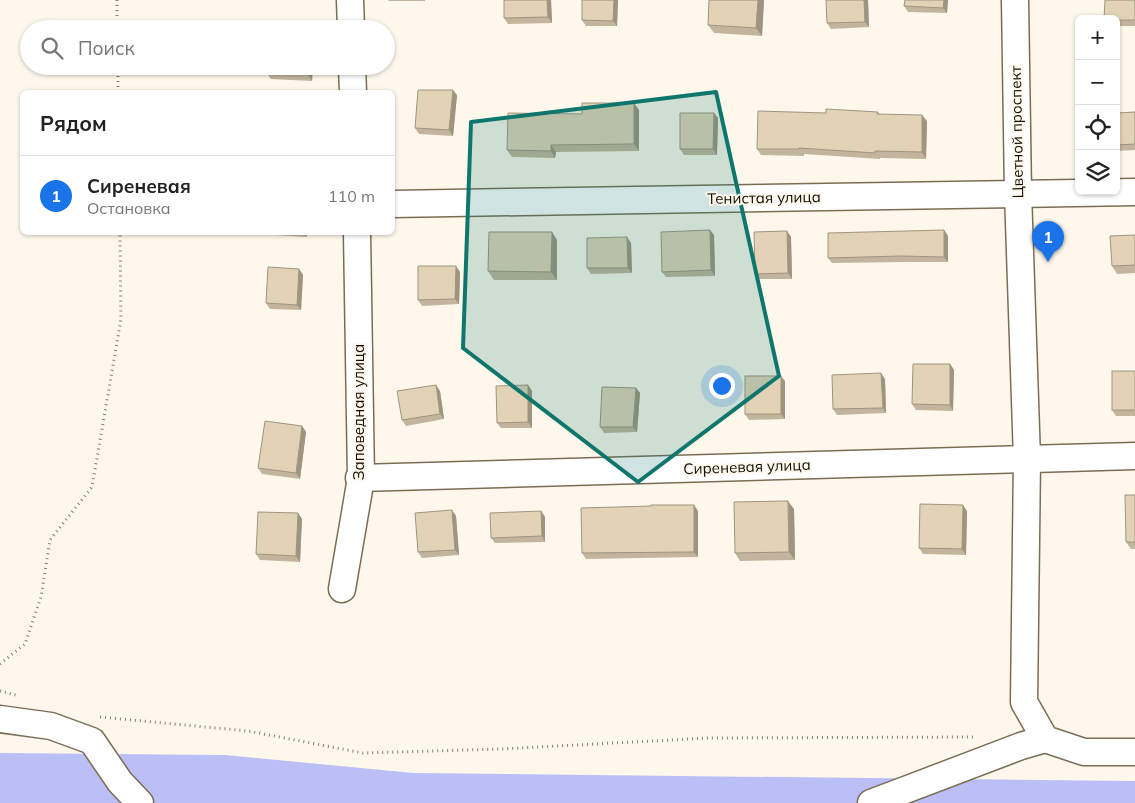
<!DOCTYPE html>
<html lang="ru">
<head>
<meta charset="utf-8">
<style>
  body { margin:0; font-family:Mulish,sans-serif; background:#f2f2f2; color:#222 }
  .controls { position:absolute; right:15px; top:15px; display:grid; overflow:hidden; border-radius:8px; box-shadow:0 1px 4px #0004 }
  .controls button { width:45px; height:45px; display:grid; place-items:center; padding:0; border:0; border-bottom:1px solid #e0e0e0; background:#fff; color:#222; font:25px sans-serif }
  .you { position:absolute; left:721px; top:385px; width:18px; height:18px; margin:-12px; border:4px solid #fff; border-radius:50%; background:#1a73e8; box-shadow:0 0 0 8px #1a73e833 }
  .badge { display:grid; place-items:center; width:32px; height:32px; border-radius:50%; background:#1a73e8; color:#fff; font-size:16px; font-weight:700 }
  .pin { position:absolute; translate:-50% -41px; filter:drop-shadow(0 1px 2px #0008) }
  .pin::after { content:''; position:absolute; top:26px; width:18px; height:15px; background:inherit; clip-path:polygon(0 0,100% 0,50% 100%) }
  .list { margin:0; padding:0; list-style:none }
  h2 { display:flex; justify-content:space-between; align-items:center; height:65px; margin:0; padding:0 20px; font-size:21px }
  h2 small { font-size:16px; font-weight:400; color:#767676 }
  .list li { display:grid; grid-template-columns:32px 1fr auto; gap:15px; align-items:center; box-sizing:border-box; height:80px; padding:0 20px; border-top:1px solid #e0e0e0 }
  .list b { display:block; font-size:19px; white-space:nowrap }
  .list p { margin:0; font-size:16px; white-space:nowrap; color:#767676 }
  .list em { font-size:16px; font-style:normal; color:#767676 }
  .icon { flex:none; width:28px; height:28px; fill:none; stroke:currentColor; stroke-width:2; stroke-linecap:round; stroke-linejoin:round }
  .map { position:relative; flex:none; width:1135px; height:803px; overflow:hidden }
  .search { position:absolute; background:#fff; box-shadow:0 1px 4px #0004; left:20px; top:20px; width:375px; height:55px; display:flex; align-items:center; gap:12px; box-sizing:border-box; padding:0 18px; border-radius:28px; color:#767676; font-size:19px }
  .panel { position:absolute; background:#fff; box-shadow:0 1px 4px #0004; left:20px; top:90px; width:375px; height:145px; border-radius:8px }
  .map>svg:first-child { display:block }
  .forest { fill:#bbbff6 }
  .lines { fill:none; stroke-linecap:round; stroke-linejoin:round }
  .minor-casing { stroke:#7b6d53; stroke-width:29 }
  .path { stroke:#847e74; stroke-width:3; stroke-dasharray:1 4; stroke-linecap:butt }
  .minor { stroke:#fff; stroke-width:26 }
  .wall { fill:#c3b59d }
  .shaded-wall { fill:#9f947f }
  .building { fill:#e3d3b6; stroke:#9f947f }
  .marked { fill:#0f766e; fill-opacity:0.2; stroke:#0f766e; stroke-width:4; stroke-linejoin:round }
  .labels { text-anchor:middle; stroke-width:4; stroke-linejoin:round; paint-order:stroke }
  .street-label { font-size:15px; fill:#110c04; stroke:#fef8ec }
</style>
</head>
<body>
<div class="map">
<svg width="1135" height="803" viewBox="0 0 1135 803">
  <rect width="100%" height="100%" fill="#fef8ec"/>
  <path class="forest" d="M0 753 225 755 413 773 1135 781V803H0Z"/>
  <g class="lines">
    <defs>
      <g id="minor">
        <path d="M350 0 351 29"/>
        <path d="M1015 0 1018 193 1027 459 1024 702 1045 739 1084 752H1135"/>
        <path d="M352 66 353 92"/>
        <path d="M392 204 1135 192"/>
        <path d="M359 478 1135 456"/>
        <path d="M342 589 361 478 357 232"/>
        <path d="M0 719 51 726 92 741 120 782 140 803"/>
        <path d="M871 803 1021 746 1045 739"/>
      </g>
    </defs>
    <use href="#minor" class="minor-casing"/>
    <g class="path">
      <path d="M117 0V29"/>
      <path d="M118 66V92"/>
      <path d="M0 664 25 644 41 597 50 540 92 487 121 319 120 232"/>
      <path d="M0 691 19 696"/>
      <path d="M100 717 248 731 363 753 501 749 708 738 975 737"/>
    </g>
    <use href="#minor" class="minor"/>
  </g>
  <g class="wall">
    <path d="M388 0H425V1H389Z"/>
    <path d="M551 0 552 23 508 24 504 18Z"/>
    <path d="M618 0 617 26H586L582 20Z"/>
    <path d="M764 0 762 36 714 33 708 25Z"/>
    <path d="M826 0H868L869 27 831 29 827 23Z"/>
    <path d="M948 0 947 13 908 12 904 6Z"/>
    <path d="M1135 0V26H1116V19Z"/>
    <path d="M265 66H313L312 81 271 79 265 71Z"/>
    <path d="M457 95 453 136 419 134 415 128Z"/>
    <path d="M639 110V151L556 152 555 158 512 157 507 150 582 114Z"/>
    <path d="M878 112 879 114 927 121 926 159 880 158V159L804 154V156L761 155 757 149 826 113Z"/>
    <path d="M1135 112V150L1116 151V113Z"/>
    <path d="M714 113 718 118 717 155H684L680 149Z"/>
    <path d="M944 230 948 236V262H904L832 263 828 258Z"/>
    <path d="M787 231 791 237 792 279H759L755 274Z"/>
    <path d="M274 232H307V237L276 235Z"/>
    <path d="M714 235 715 276 666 277 662 272Z"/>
    <path d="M1135 235V273L1117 274 1112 266Z"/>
    <path d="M557 240V280H494L488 271Z"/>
    <path d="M631 243 632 273 591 274 587 268Z"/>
    <path d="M299 269 303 275 301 310 270 309 266 303Z"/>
    <path d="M460 272 459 304 422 306 418 300Z"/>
    <path d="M950 364 954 370 953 411 916 410 912 404Z"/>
    <path d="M1135 371V416H1116L1112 410Z"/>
    <path d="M885 379 886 413 837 415 833 409Z"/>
    <path d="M785 381V419L749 420 745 414Z"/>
    <path d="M528 385 532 391V428H501L497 423Z"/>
    <path d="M636 388 640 393 637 432 604 433 600 427Z"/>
    <path d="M440 391 444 419 406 426 402 420Z"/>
    <path d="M302 426 306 432 300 479 262 474 258 468Z"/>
    <path d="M1135 495V549H1131L1126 542Z"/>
    <path d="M794 509 795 560 740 561 735 553Z"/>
    <path d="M452 510 456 516 459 555 422 558 418 552Z"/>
    <path d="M541 511 545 517V542L495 543 491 538Z"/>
    <path d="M698 511V557L586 559 582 553Z"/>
    <path d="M967 511 966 555 923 554 919 548Z"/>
    <path d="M298 513 302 519 300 562 260 560 256 554Z"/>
  </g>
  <g class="shaded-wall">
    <path d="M547 0H551L552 23 548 17Z"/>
    <path d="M614 0H618L617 26 613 21Z"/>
    <path d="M758 0H764L762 36 756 28Z"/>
    <path d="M864 0H868L869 27 865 22Z"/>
    <path d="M944 0H948L947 13 943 8Z"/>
    <path d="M307 66H313L312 81 307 73Z"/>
    <path d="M453 90 457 95 453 136 449 130Z"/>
    <path d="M634 103 639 110V151L634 144Z"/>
    <path d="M714 113 718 118 717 155 713 149Z"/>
    <path d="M922 115 927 121 926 159 922 152Z"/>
    <path d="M551 145 556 152 555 158 551 151Z"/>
    <path d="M710 230 714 235 715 276 711 270Z"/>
    <path d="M944 230 948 236V262L944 257Z"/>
    <path d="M787 231 791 237 792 279 788 273Z"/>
    <path d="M552 232 557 240V280L551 272Z"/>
    <path d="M627 237 631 243 632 273 628 268Z"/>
    <path d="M456 266 460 272 459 304 455 299Z"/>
    <path d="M299 269 303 275 301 310 297 305Z"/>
    <path d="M950 364 954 370 953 411 950 405Z"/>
    <path d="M881 373 885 379 886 413 883 408Z"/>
    <path d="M781 376 785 381V419L781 414Z"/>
    <path d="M436 385 440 391 444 419 440 414Z"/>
    <path d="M528 385 532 391V428L528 422Z"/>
    <path d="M636 388 640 393 637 432 633 427Z"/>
    <path d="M302 426 306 432 300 479 296 473Z"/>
    <path d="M788 501 794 509 795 560 789 552Z"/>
    <path d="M694 505 698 511V557L694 552Z"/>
    <path d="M963 505 967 511 966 555 962 549Z"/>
    <path d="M452 510 456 516 459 555 455 550Z"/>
    <path d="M541 511 545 517V542L542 536Z"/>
    <path d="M298 513 302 519 300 562 296 556Z"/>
  </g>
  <g class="building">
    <path d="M504 0H547L548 17 504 18Z"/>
    <path d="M582 0H614L613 21 582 20Z"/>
    <path d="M709 0H758L756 28 708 25Z"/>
    <path d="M826 0H864L865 22 827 23Z"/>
    <path d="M905 0H944L943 8 904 6Z"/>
    <path d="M1105 0H1135V20H1116V19H1104Z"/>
    <path d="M268 22 309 24V29H267Z"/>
    <path d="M265 66H307V73L265 71Z"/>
    <path d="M418 90H453L449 130 415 128Z"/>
    <path d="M582 103H634V144L551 145V151L507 150 508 113 582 114Z"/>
    <path d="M826 109 878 112 877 114 922 115V152L875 151V153L799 148V149H757L758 111 826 113Z"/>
    <path d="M1135 112V144L1116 145V113Z"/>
    <path d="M680 113H714L713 149H680Z"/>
    <path d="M710 230 711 270 662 272 661 232Z"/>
    <path d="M944 230V257L900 256 828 258V233Z"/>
    <path d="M787 231 788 273 755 274 754 232Z"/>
    <path d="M489 232H552L551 272 488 271Z"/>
    <path d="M1135 235V265L1112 266 1110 236Z"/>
    <path d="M627 237 628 268H587V238Z"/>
    <path d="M418 266H456L455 299 418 300Z"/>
    <path d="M268 267 299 269 297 305 266 303Z"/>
    <path d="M913 364H950V405L912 404Z"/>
    <rect x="1112" y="371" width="23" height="39"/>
    <path d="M881 373 883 408 833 409 832 375Z"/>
    <rect x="745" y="376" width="36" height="38"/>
    <path d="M436 385 440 414 402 420 397 391Z"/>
    <path d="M528 385V422L497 423 496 386Z"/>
    <path d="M602 387 636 388 633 427H600Z"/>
    <path d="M265 421 302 426 296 473 258 468Z"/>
    <path d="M1125 495H1135V542H1126Z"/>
    <path d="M788 501 789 552 735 553 734 502Z"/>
    <path d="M920 504 963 505 962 549 919 548Z"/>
    <path d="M651 505H694V552L582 553 581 508 651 506Z"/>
    <path d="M452 510 455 550 418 552 415 513Z"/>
    <path d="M541 511 542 536 491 538 490 513Z"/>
    <path d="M258 512 298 513 296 556 256 554Z"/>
  </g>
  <path class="marked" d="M716 92 779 376 638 482 463 348 471 122Z"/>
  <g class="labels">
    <g class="street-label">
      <text transform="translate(1017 132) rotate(-91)" y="5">Цветной проспект</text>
      <text transform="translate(764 198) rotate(-1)" y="5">Тенистая улица</text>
      <text transform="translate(359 412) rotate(-90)" y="5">Заповедная улица</text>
      <text transform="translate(747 467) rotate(-2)" y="5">Сиреневая улица</text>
    </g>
  </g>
</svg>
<div class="controls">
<button>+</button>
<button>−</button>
<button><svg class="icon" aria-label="locate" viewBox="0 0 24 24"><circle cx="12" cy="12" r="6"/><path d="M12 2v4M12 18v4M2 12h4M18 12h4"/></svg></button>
<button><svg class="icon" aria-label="layers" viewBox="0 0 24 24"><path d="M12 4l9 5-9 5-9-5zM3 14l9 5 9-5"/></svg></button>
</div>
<div class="you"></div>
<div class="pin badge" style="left:1048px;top:262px">1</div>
<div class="search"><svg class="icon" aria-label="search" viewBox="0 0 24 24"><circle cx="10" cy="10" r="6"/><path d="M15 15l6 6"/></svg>Поиск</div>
<section class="panel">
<h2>Рядом<small></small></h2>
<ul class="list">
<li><span class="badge">1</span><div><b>Сиреневая</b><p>Остановка</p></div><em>110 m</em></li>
</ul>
</section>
</div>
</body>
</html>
